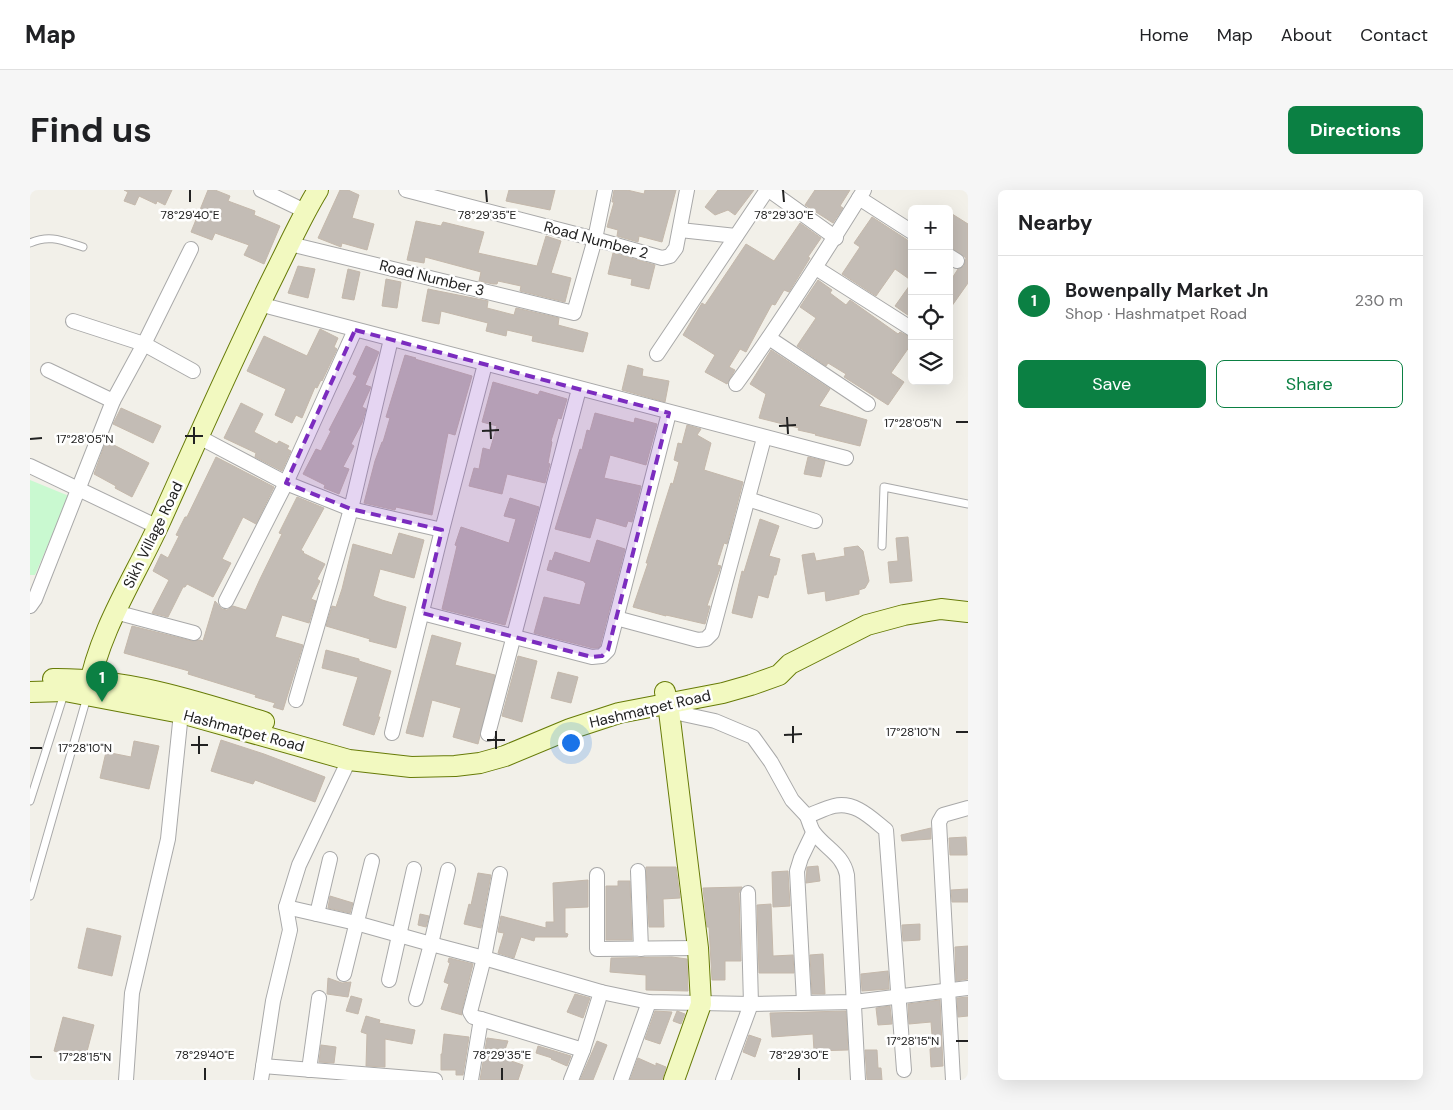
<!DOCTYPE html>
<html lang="en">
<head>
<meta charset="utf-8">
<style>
  body { margin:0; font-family:"DM Sans",sans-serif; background:#f6f6f6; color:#202124 }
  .controls { position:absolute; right:15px; top:15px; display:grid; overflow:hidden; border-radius:8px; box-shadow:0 5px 20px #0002 }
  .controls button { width:45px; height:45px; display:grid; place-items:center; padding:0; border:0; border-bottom:1px solid #e0e0e0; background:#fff; color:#202124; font:25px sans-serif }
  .you { position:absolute; left:540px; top:552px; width:18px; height:18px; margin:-12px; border:4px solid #fff; border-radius:50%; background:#1a73e8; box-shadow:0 0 0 8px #1a73e833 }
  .badge { display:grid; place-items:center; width:32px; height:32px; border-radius:50%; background:#0b8043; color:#fff; font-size:16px; font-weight:700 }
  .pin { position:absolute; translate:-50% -41px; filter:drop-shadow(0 1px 2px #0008) }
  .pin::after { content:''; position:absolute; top:26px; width:18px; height:15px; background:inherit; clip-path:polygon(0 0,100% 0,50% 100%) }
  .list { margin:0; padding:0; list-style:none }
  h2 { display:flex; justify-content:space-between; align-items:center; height:65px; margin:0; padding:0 20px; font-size:21px }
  h2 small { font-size:16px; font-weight:400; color:#757577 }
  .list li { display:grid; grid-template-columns:32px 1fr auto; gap:15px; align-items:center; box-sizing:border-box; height:90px; padding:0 20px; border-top:1px solid #e0e0e0 }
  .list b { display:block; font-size:19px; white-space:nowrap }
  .list p { margin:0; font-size:16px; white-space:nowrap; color:#757577 }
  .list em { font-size:16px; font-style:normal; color:#757577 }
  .actions { display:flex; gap:10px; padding:15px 20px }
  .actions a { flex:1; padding:11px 0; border:1px solid #0b8043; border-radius:8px; text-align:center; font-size:18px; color:#0b8043 }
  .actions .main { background:#0b8043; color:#fff }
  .icon { flex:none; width:28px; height:28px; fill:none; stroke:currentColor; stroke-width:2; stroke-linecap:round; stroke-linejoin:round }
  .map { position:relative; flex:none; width:938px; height:890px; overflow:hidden; border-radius:8px }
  header { display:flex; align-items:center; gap:30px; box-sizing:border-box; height:70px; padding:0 25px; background:#fff; border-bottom:1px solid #e0e0e0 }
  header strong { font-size:24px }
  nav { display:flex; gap:28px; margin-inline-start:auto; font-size:18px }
  .intro { display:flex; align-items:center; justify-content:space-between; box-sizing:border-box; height:120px; padding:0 30px }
  h1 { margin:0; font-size:35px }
  .button { padding:12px 22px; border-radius:8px; background:#0b8043; color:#fff; font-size:18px; font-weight:700 }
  main { display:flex; gap:30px; padding:0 30px }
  aside { flex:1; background:#fff; border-radius:8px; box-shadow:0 5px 20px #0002 }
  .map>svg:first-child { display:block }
  .park { fill:#c9f9d0 }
  .building { fill:#c3bcb5; stroke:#c4b8ab }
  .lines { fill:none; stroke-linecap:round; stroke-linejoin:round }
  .lane-casing { stroke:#a9a9a9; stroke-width:9 }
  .street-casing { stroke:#a9a9a9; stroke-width:16 }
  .secondary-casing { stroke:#677b07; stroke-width:22 }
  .lane { stroke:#fff; stroke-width:7 }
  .street { stroke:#fff; stroke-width:14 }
  .secondary { stroke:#f2f9c0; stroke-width:20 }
  .marked { fill:#7b2cbf; fill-opacity:0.2; stroke:#7b2cbf; stroke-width:4; stroke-dasharray:10 6; stroke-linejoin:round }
  .ticks { fill:none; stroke:#222; stroke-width:2 }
  .labels { text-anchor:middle; stroke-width:5; stroke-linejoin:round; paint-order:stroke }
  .street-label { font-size:15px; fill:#222; stroke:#fff }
  .ticks-label { font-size:12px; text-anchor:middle; fill:#222; stroke:#fff; stroke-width:5; stroke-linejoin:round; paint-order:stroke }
</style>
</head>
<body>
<header>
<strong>Map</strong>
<nav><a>Home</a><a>Map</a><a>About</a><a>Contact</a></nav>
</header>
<div class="intro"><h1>Find us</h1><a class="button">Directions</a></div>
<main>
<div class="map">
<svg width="938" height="890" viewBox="0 0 938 890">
  <rect width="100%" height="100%" fill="#f2f0e9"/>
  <path class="park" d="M0 290 39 306 5 385H0Z"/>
  <g class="building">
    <path d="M94 0H142L135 15 127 11 126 14 109 6 105 15 94 11 98 2Z"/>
    <path d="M178 0H185L200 6 198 11 225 21 224 25 250 36 234 74 214 65 219 55 185 43 182 50 161 42Z"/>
    <path d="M310 0H318L329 5 322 28 344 34 337 60 312 53 311 57 288 48Z"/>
    <path d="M479 0H525L520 20 476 11Z"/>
    <path d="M584 0H597L614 4 615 0H646L632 52 609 46 608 52 587 46 588 40 577 37 584 12H582Z"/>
    <path d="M688 0H724L705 25 698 20 685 25 675 17Z"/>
    <path d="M785 0H820L810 16 813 18 803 33 775 15Z"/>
    <path d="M919 22 938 34V93L919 120V93L928 79 934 76 936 68 919 56Z"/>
    <path d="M842 27 882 53V91L865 79 846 106 812 84 830 57 824 53Z"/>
    <path d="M386 31 411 36 413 32 454 42 448 63 507 76 516 46 531 51 521 83 541 88 535 112 490 101 491 96 468 91 467 94H463L449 91 451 82 395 67 394 73 377 70Z"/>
    <path d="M770 33 791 48 778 67 780 68 759 102 754 100 745 115 742 114 716 162 710 159 699 177 705 180 697 194 675 182 685 165 653 145 672 113 675 115 716 54 744 71Z"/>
    <path d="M583 63 625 75 619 99 601 95 602 89 578 84Z"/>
    <path d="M268 76 285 79 278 108 258 103Z"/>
    <path d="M318 79 330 82 324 110 312 108Z"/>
    <path d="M356 89 371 92 367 118 352 116Z"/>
    <path d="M788 90 802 100 800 103 816 115 820 110 868 144 870 142 882 148V153L861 183 874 192 858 215 814 187 816 184 798 173 796 176 767 156 786 128 770 117Z"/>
    <path d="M882 92V128L865 116Z"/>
    <path d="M398 99 458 111 457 118 484 125 486 118 529 128 528 135 558 143 553 162 502 151 503 146 477 140 476 146 456 141 458 133 411 121 409 134 392 131Z"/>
    <path d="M290 139 308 148 304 157 307 159 292 191 291 190 287 198 285 197 272 228 266 225 262 233 245 225 256 199 217 181 234 146 277 166Z"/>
    <path d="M336 156 349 162 335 195 341 197 332 217 336 219 332 233 321 254 324 256 313 277 319 279 309 304 294 298 295 295 273 284 286 259 291 261 301 241 299 240 327 186 323 184Z"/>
    <path d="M741 160 800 199 789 216 837 230 830 256 785 245 786 244 768 240 769 238 729 228 736 204 720 194Z"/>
    <path d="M375 165 386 168 385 169 442 186 425 245 418 243 402 325 366 317 365 320 334 313 345 271 352 252H353L360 228 356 227Z"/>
    <path d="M598 175 613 179 612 186 639 191 635 212 592 200Z"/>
    <path d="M463 192 508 205 510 201 537 209 531 229 528 228 521 251 522 252 518 273 520 274 515 293 477 284 472 304 439 296 444 278 449 279 453 258 460 260 467 236 452 232Z"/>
    <path d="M211 213 233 224 224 242 247 254 249 251 259 256 257 259 261 261 252 281 225 267 226 263 194 248Z"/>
    <path d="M91 218 131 236 123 253 83 234Z"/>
    <path d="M565 223 604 233 605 228 627 234 616 275 580 265 574 288 611 296 602 332 598 331 596 337 566 328 560 348 525 339 550 259 552 260 557 240 560 241Z"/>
    <path d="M657 235 671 239 667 245 681 253 674 280 713 292 697 354 694 353 687 375 691 376 677 416H680L675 434 636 425V426L603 417 618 373H616L634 315 641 293 643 294 649 272 644 270 648 253 652 254Z"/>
    <path d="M76 251 119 273 102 307 85 298 86 296 64 284Z"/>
    <path d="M186 267 244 297 226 334 213 327 192 369 201 373 183 407 157 394 155 397H153L138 427 122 423 139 390 123 381 131 364 138 368 149 346 146 345 155 327H157Z"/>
    <path d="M778 267 795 271 791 287 774 284Z"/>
    <path d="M267 307 294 318 271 360 274 362 273 363 295 374 287 389 290 391 281 409 286 411 279 433 252 425 245 447 273 455 253 520 243 517 245 513 225 507 226 505 158 484 159 481 94 463 102 436 162 451 170 450 173 451 185 411 192 419 197 420 203 416 216 420 230 389 252 344 249 343Z"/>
    <path d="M480 308 509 317 475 435 412 419 427 356 425 355 431 337 479 353 486 329 474 326Z"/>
    <path d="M730 329 749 336 739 366 750 369 746 385H744L738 408 728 405 722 428 702 423 712 381 714 382Z"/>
    <path d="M369 343 394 350 384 388 350 379 343 406 352 410 376 417 366 458 339 451 340 449 296 436 302 416 306 417 312 399 323 354 362 365Z"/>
    <path d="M878 347 882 391 860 393 858 372 868 371 866 348Z"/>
    <path d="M567 350 595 359 570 456 568 458H563L504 443 514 407 550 415 556 393 554 392V391L517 380 520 370 522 371 525 362 560 373Z"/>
    <path d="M828 356 833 361 839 391 835 398 829 400V404L796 411 795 401 778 404 772 365 784 363 786 371 815 366 814 358Z"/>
    <path d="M402 445 431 453 425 475 465 485 448 554 423 547 431 518 402 510 393 547 376 543Z"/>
    <path d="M296 460 329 469V471L361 481 348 527H350L344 545 313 535 328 487 292 478Z"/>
    <path d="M488 466 507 471 492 532 472 526Z"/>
    <path d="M528 482 548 487 541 513 521 508Z"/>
    <path d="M191 550 234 564 295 587 285 612 225 590 223 594 181 581Z"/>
    <path d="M104 551 129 556 119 599 70 588 76 562 101 567Z"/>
    <path d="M901 638V649L872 651 871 645Z"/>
    <path d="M936 647 937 665H920L919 648Z"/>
    <path d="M788 676 790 691 776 693 777 677Z"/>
    <path d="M616 677H646L650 708 633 709 634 737H619Z"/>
    <path d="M758 681 760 716 743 717 742 682Z"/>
    <path d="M448 683 461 685 451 738 434 734 439 714 441 715Z"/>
    <path d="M558 690V717L535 718V743L538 744 537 747H505L504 751 491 747 484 768 468 763 474 743 468 742 471 726 516 738V732H524L523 693Z"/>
    <path d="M588 691H600L602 750H576V696H588Z"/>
    <path d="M712 697 709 703 711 771H695V790H682L679 737H677L673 698Z"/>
    <path d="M938 699V712H922L921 700Z"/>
    <path d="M300 706 323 713 320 723 298 718Z"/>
    <path d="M741 714 743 766 763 765 764 783H729L727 715Z"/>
    <path d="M390 724 399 726 396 737 388 735Z"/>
    <path d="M890 734V750L873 751 872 735Z"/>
    <path d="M57 738 91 746 82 786 48 778Z"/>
    <path d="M938 756V789L926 791 925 757Z"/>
    <path d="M793 764 795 804H782L780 765Z"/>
    <path d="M642 767 657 769 658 801 616 800V785L580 782 581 768Z"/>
    <path d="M419 768 443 774 432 820V825L411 819 419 794 414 792 420 773 418 772Z"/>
    <path d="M858 781 859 799 832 801 831 784Z"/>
    <path d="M298 788 312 793 321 792 318 807 297 804Z"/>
    <path d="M545 804 560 808 553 828 537 822Z"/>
    <path d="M321 806 332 809 328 824 316 821Z"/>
    <path d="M938 807V826L928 827 927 808Z"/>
    <path d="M910 810 913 876 901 877 900 859 903 858 901 832 879 834 878 814Z"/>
    <path d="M860 816 862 834 848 835 846 818Z"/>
    <path d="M625 821 642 822 630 854 615 849Z"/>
    <path d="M647 821 655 824 651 834 643 831Z"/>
    <path d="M816 821 818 860 784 861 783 844 742 847 740 823Z"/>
    <path d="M336 826 350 830 349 833 385 840 382 854 355 849V877L336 876 337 844 331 842Z"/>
    <path d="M33 827 64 835 55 869 24 861Z"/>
    <path d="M414 844 439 847 433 885H426V880H411V864H412Z"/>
    <path d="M719 845 731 849 725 867 713 862Z"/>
    <path d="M457 848 478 851 472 868 493 875 488 890H450Z"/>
    <path d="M567 851 577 855 563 890H550Z"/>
    <path d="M291 855 306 857 304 873 289 872Z"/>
    <path d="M508 856 541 866 537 876 521 869 522 868 506 863Z"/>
    <path d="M835 860H847L848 878H851L852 890H837Z"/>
    <path d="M608 868 626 876V873L636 877 632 890H600Z"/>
  </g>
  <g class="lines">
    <defs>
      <g id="lane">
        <path d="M0 53C20 44 33 51 53 57"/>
        <path d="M852 356 854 297 938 314"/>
        <path d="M0 611 34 504"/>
        <path d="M0 706 57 507"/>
      </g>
      <g id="street">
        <path d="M231 0 275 21"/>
        <path d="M376 0 565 49 632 68 640 66 646 58 657 0"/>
        <path d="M739 0 806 48"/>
        <path d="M829 8 882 42"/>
        <path d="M650 40 706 46"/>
        <path d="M260 54 544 123 565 49 575 0"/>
        <path d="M919 66 927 71"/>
        <path d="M786 78 882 139"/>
        <path d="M229 114 816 268"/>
        <path d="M43 131 114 154 163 181"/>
        <path d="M739 148 838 214"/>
        <path d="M627 164 737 0"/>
        <path d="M18 180 83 211"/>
        <path d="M706 194C752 131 793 66 834 0"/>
        <path d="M169 247 256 293 321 319 412 340"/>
        <path d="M0 276 128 337"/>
        <path d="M718 309 785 331"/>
        <path d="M196 411 256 293 325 140"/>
        <path d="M0 416 5 409 83 211 114 154 161 59"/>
        <path d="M85 422 164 443"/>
        <path d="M392 423 562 467 572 466 578 460 639 223"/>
        <path d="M586 428 668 450 676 449 682 443 734 248"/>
        <path d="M266 510 321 319 361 149"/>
        <path d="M639 521 685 531 723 547 741 572 762 610 777 626C786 623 795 618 804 616 825 611 841 628 856 640L874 880"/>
        <path d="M362 543 412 340 455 174"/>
        <path d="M458 544 549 199"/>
        <path d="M777 626C779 631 781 640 785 644 797 659 813 665 817 685L828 890"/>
        <path d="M418 680 401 754 454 768 571 802 619 812 721 814 824 812 938 798"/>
        <path d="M608 681 611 759"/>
        <path d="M567 685V759L668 758"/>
        <path d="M256 717 326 733 401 754 386 809"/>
        <path d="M287 724 300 669"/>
        <path d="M314 784 342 671"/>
        <path d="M359 790 384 679"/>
        <path d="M774 812 767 681 771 668 783 643"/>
        <path d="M451 829 553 860"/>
        <path d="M233 876 405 890"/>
        <path d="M279 880 289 808"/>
        <path d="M96 890 102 803 138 649 151 523"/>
        <path d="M231 890 243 811 260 740 256 717 269 675 319 570"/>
        <path d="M441 890 451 829 443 827 440 822 454 768 470 684"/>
        <path d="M541 890 553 860 571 802"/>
        <path d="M591 890 619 812"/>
        <path d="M693 890 721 814 718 703"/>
        <path d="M923 890 909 632 913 625 938 618"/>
      </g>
      <g id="secondary">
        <path d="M23 489C95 488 166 511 234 532"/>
        <path d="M0 502 35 501 151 523 319 570 381 577 425 576 450 573 475 566 540 539 589 523 693 503 721 495 749 485 760 474 837 435 874 425 911 419 938 422"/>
        <path d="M58 502C69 440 105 387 130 332 168 248 205 163 246 81 260 53 272 26 288 0"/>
        <path d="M635 502 639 521 668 758 671 814 644 890"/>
      </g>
    </defs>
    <use href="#lane" class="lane-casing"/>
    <use href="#street" class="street-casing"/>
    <use href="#secondary" class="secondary-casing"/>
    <use href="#lane" class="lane"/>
    <use href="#street" class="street"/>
    <use href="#secondary" class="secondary"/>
  </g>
  <path class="marked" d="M325 140 639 223 578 460 572 466 562 467 392 423 412 340 321 319 256 293Z"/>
  <path class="ticks" d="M160 0V12M456 0 457 12M753 0 754 12M757 227 758 244M460 232 461 249M926 232H938M749 236 766 235M164 237V254M452 241 469 240M155 246H173M0 249 12 248M763 536V553M466 541V559M926 542H938M754 545 772 544M169 546V564M457 550H475M161 555H178M0 558H12M926 851H938M0 867H12M175 878V890M472 878V890M769 878V890"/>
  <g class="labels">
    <g class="street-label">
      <text transform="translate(566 50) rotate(15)" y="5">Road Number 2</text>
      <text transform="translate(402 88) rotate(14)" y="5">Road Number 3</text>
      <text transform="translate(123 345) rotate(-64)" y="5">Sikh Village Road</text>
      <text transform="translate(620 519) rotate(-13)" y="5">Hashmatpet Road</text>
      <text transform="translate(214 541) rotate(15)" y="5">Hashmatpet Road</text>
    </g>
  </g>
  <g class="ticks-label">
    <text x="160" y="29">78°29'40"E</text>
    <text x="457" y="29">78°29'35"E</text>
    <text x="754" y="29">78°29'30"E</text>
    <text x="883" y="237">17°28'05"N</text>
    <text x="55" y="253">17°28'05"N</text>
    <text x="883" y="546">17°28'10"N</text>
    <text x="55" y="562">17°28'10"N</text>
    <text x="883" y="855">17°28'15"N</text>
    <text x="175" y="869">78°29'40"E</text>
    <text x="472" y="869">78°29'35"E</text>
    <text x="769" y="869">78°29'30"E</text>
    <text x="55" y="871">17°28'15"N</text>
  </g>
</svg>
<div class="controls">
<button>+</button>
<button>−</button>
<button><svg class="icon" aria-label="locate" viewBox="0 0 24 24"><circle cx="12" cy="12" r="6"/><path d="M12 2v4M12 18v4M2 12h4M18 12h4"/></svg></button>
<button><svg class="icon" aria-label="layers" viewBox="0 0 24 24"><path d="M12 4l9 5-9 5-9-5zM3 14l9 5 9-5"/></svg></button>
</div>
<div class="you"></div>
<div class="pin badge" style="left:72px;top:512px">1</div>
</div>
<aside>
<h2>Nearby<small></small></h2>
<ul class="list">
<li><span class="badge">1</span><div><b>Bowenpally Market Jn</b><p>Shop · Hashmatpet Road</p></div><em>230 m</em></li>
</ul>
<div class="actions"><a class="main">Save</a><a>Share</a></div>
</aside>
</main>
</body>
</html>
